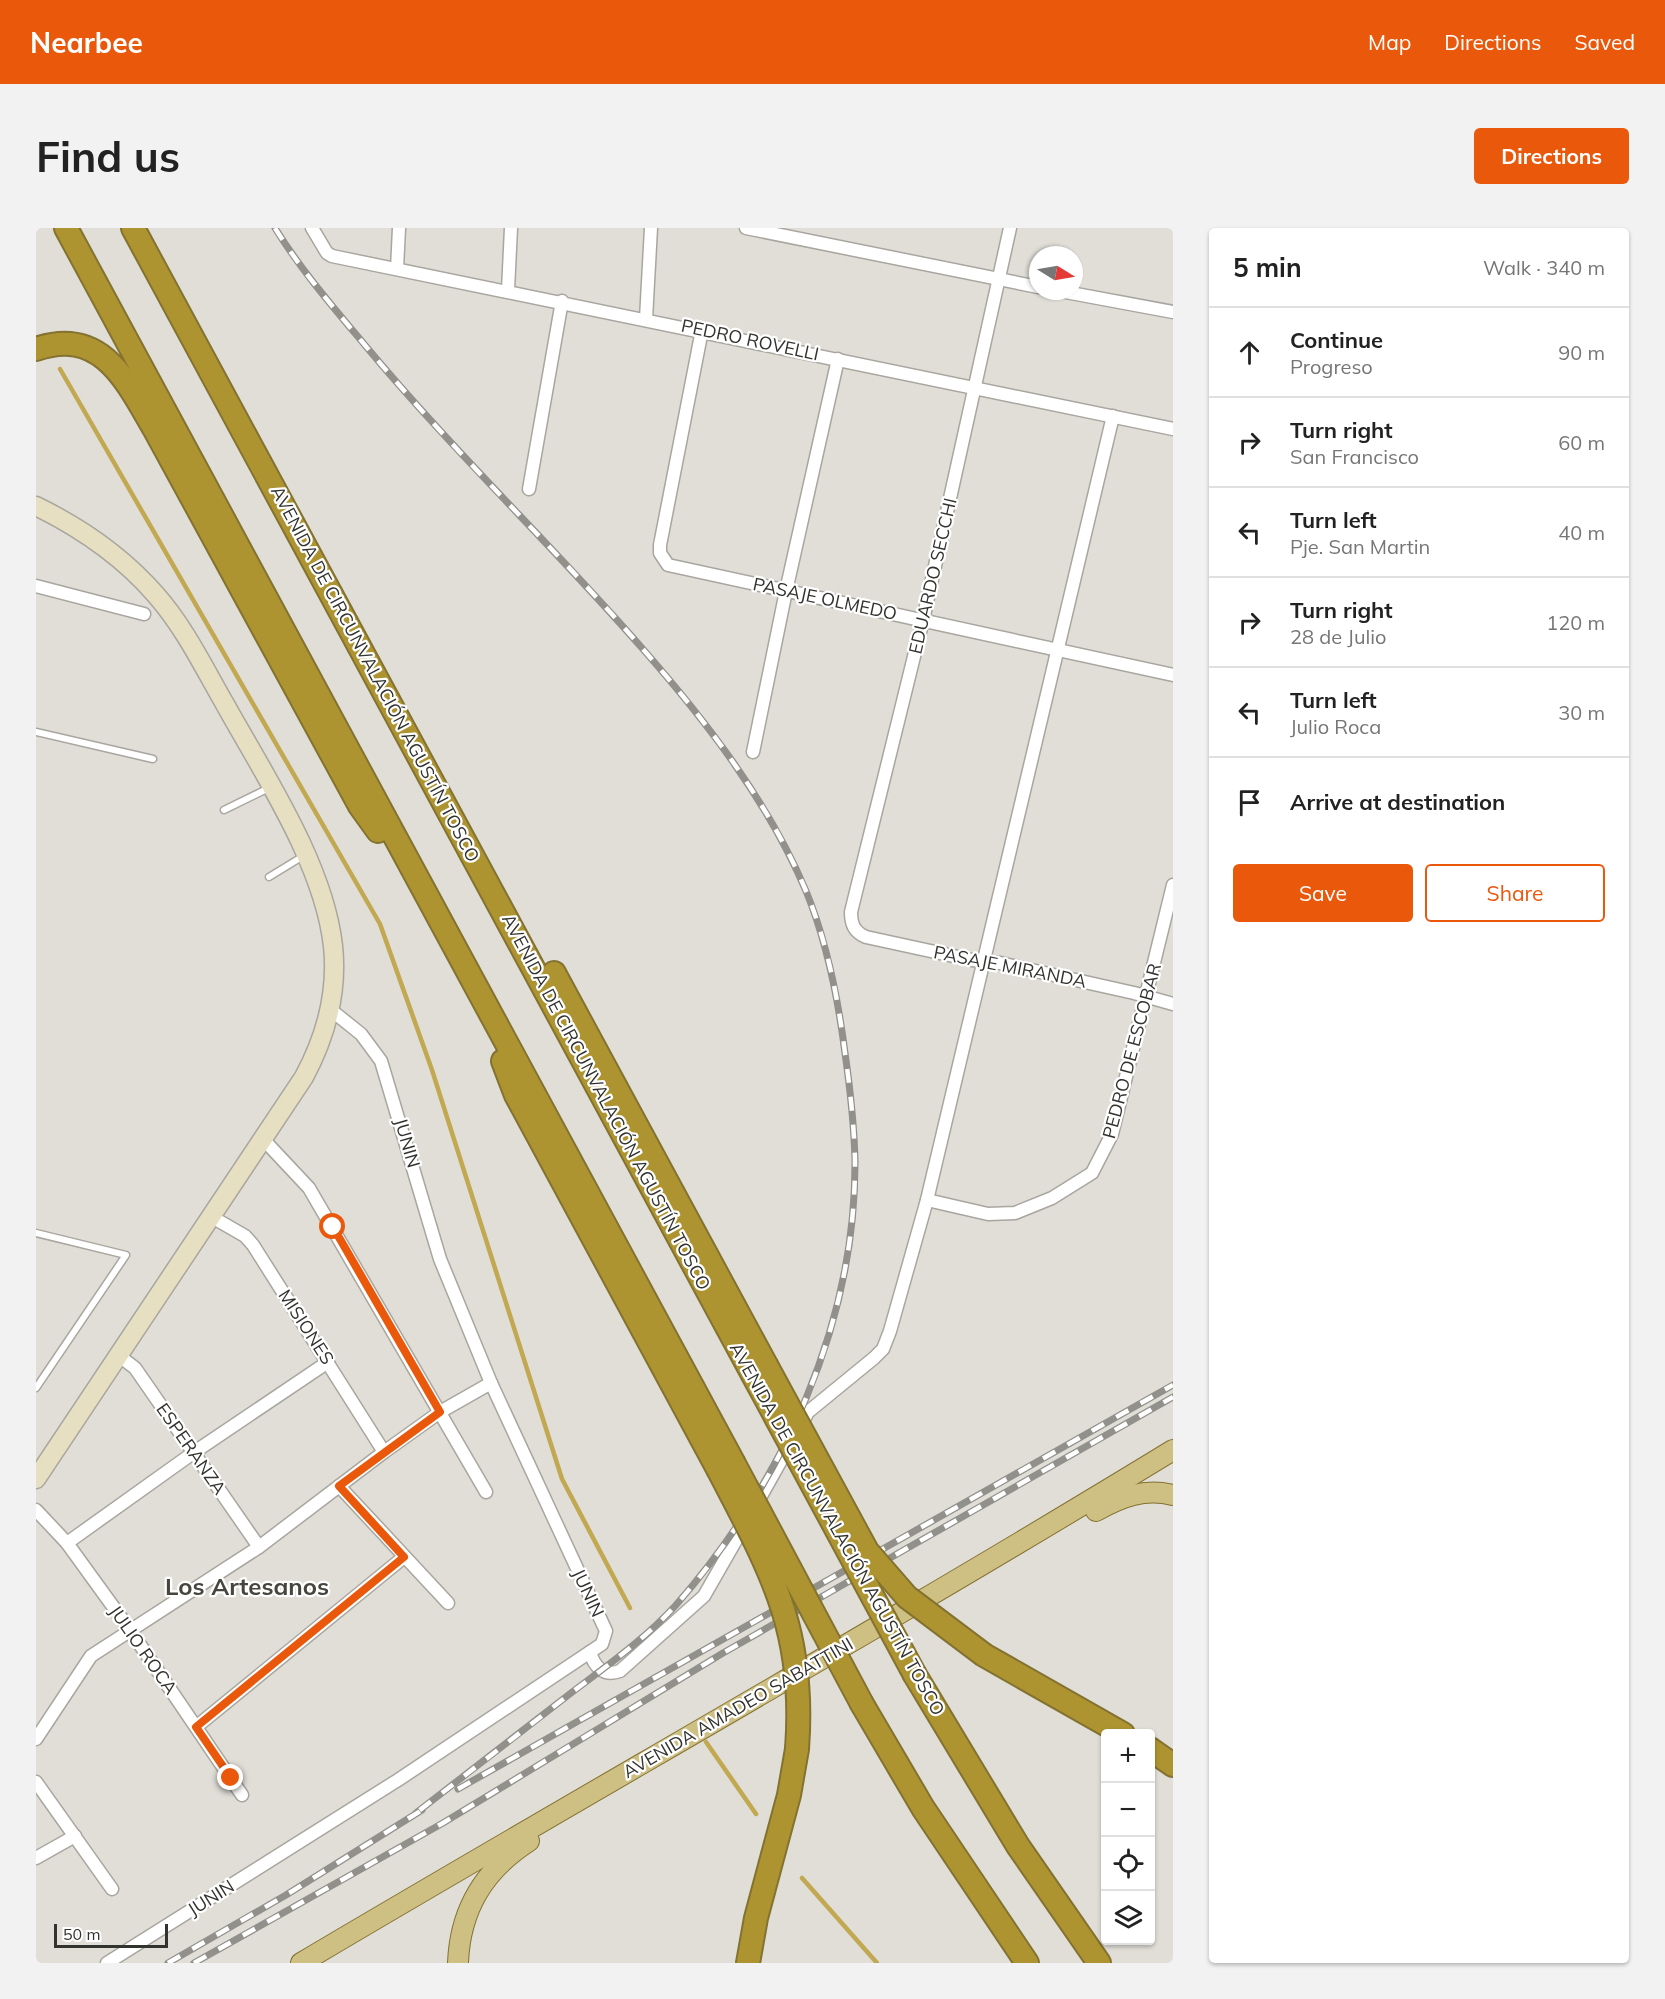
<!DOCTYPE html>
<html lang="en">
<head>
<meta charset="utf-8">
<style>
  body { margin:0; font-family:Mulish,sans-serif; background:#f2f2f2; color:#222 }
  .controls { position:absolute; right:18px; bottom:18px; display:grid; overflow:hidden; border-radius:6px; box-shadow:0 2px 4px #0004 }
  .controls button { width:54px; height:54px; display:grid; place-items:center; padding:0; border:0; border-bottom:2px solid #e0e0e0; background:#fff; color:#222; font:30px sans-serif }
  .compass { position:absolute; left:993px; top:18px; width:54px; height:54px; border-radius:50%; background:#fff; box-shadow:0 2px 4px #0004; rotate:101deg }
  .scale { position:absolute; left:18px; bottom:15px; width:114px; box-sizing:border-box; padding-left:6px; border:3px solid #32322f; border-top:0; font-size:16px; line-height:21px; white-space:nowrap; color:#32322f; -webkit-text-stroke:4px #fff; paint-order:stroke }
  .stop { position:absolute; width:18px; height:18px; margin:-14px; border:4px solid #ea580c; border-radius:50%; background:#fff }
  .stop.end { background:#ea580c; border-color:#fff; box-shadow:0 2px 6px #0008 }
  .list { margin:0; padding:0; list-style:none }
  h2 { display:flex; justify-content:space-between; align-items:center; height:78px; margin:0; padding:0 24px; font-size:26px }
  h2 small { font-size:20px; font-weight:400; color:#767676 }
  .list li { display:grid; grid-template-columns:39px 1fr auto; gap:18px; align-items:center; box-sizing:border-box; height:90px; padding:0 24px; border-top:2px solid #e0e0e0 }
  .list b { display:block; font-size:22px; white-space:nowrap }
  .list p { margin:0; font-size:20px; white-space:nowrap; color:#767676 }
  .list em { font-size:20px; font-style:normal; color:#767676 }
  .actions { display:flex; gap:12px; padding:18px 24px }
  .actions a { flex:1; padding:14px 0; border:2px solid #ea580c; border-radius:6px; text-align:center; font-size:21px; color:#ea580c }
  .actions .main { background:#ea580c; color:#fff }
  .icon { flex:none; width:33px; height:33px; fill:none; stroke:currentColor; stroke-width:2; stroke-linecap:round; stroke-linejoin:round }
  .map { position:relative; flex:none; width:1137px; height:1735px; overflow:hidden; border-radius:6px }
  header { display:flex; align-items:center; gap:36px; box-sizing:border-box; height:84px; padding:0 30px; background:#ea580c; color:#fff }
  header strong { font-size:28px }
  nav { display:flex; gap:33px; margin-inline-start:auto; font-size:21px }
  .intro { display:flex; align-items:center; justify-content:space-between; box-sizing:border-box; height:144px; padding:0 36px }
  h1 { margin:0; font-size:42px }
  .button { padding:15px 27px; border-radius:6px; background:#ea580c; color:#fff; font-size:21px; font-weight:700 }
  main { display:flex; gap:36px; padding:0 36px }
  aside { flex:1; background:#fff; border-radius:6px; box-shadow:0 2px 4px #0004 }
  .map>svg:first-child { display:block }
  .lines { fill:none; stroke-linecap:round; stroke-linejoin:round }
  .stream { stroke:#c1a851; stroke-width:4.5 }
  .lane-casing { stroke:#a8a69f; stroke-width:9 }
  .street-casing { stroke:#a8a69f; stroke-width:15 }
  .secondary-casing { stroke:#a8a69f; stroke-width:21 }
  .primary-casing { stroke:#837230; stroke-width:22 }
  .highway-casing { stroke:#837230; stroke-width:26 }
  .lane { stroke:#fff; stroke-width:6 }
  .street { stroke:#fff; stroke-width:12 }
  .secondary { stroke:#e7dfc1; stroke-width:18 }
  .primary { stroke:#cebf83; stroke-width:20 }
  .highway { stroke:#ae9430; stroke-width:22 }
  .rail-casing { stroke:#91908b; stroke-width:7 }
  .rail { stroke:#fff; stroke-width:4.5; stroke-dasharray:14; stroke-linecap:butt }
  .highway-bridge-casing { stroke:#837230; stroke-width:26; stroke-linecap:butt }
  .highway-bridge { stroke:#ae9430; stroke-width:22 }
  .route { stroke:#ea580c; stroke-width:8 }
  .labels { text-anchor:middle; stroke-width:4.5; stroke-linejoin:round; paint-order:stroke }
  .street-label { font-size:18px; fill:#32322f; stroke:#fff }
  .district-label { font-size:24px; font-weight:bold; fill:#46453f; stroke:#fff }
</style>
</head>
<body>
<header>
<strong>Nearbee</strong>
<nav><a>Map</a><a>Directions</a><a>Saved</a></nav>
</header>
<div class="intro"><h1>Find us</h1><a class="button">Directions</a></div>
<main>
<div class="map">
<svg width="1137" height="1735" viewBox="0 0 1137 1735">
  <rect width="100%" height="100%" fill="#e0ded7"/>
  <g class="lines">
    <g class="stream">
      <path d="M24 141 344 696 396 842 526 1251 594 1380"/>
      <path d="M670 1514 720 1586"/>
      <path d="M766 1650 841 1735"/>
    </g>
    <defs>
      <g id="lane">
        <path d="M0 504 117 531"/>
        <path d="M188 582 235 559"/>
        <path d="M233 649 269 627"/>
        <path d="M0 1005 90 1027 0 1160"/>
      </g>
      <g id="street">
        <path d="M276 0 291 25 296 28 1137 201"/>
        <path d="M710 0 1002 59"/>
        <path d="M974 0 887 392 815 684C815 696 818 704 830 709L936 732 964 735 1098 765 1137 776"/>
        <path d="M361 41 363 0"/>
        <path d="M472 62 475 0"/>
        <path d="M1024 63 1137 84"/>
        <path d="M610 91 615 0"/>
        <path d="M666 102 624 317V325L632 337 1137 447"/>
        <path d="M493 261 526 73"/>
        <path d="M0 358 108 386"/>
        <path d="M717 524 750 363 802 131"/>
        <path d="M227 911 273 960 450 1264"/>
        <path d="M891 972 952 986 979 985 1016 970 1056 945 1076 906 1137 657"/>
        <path d="M176 989 209 1008 217 1017 348 1224"/>
        <path d="M82 1127 99 1140 223 1319"/>
        <path d="M303 1258 412 1375"/>
        <path d="M720 1277 772 1184 838 1130 847 1121 854 1103 891 972 1077 188"/>
        <path d="M0 1282 31 1315 94 1402 206 1567"/>
        <path d="M31 1315 157 1225 292 1134"/>
        <path d="M554 1424C558 1438 567 1449 584 1443L668 1368 711 1293"/>
        <path d="M160 1499 368 1329"/>
        <path d="M0 1511 55 1428 223 1319 348 1224 404 1184 455 1155"/>
        <path d="M0 1554 76 1661"/>
        <path d="M0 1630 39 1608"/>
        <path d="M71 1735 362 1552 566 1416 570 1403 455 1155 404 1031 345 833 325 806 295 782"/>
      </g>
      <path id="secondary" d="M0 278C45 300 87 329 120 367 149 400 168 440 190 478 229 548 288 637 297 718 302 765 290 808 268 849L0 1251"/>
      <g id="primary">
        <path d="M1060 1283C1085 1269 1108 1260 1137 1267"/>
        <path d="M265 1735C555 1563 849 1398 1137 1222"/>
        <path d="M422 1735C424 1681 448 1642 493 1613"/>
      </g>
      <g id="highway">
        <path d="M30 0 697 1234"/>
        <path d="M97 0 716 1145"/>
        <path d="M0 121C66 98 91 154 119 202L324 578 342 603"/>
        <path d="M518 745 730 1137"/>
        <path d="M467 833 480 867 682 1241"/>
        <path d="M948 1427 1087 1506"/>
        <path d="M879 1447 982 1618 1063 1735"/>
        <path d="M826 1476 887 1580 991 1735"/>
        <path d="M1114 1521 1137 1537"/>
        <path d="M712 1735 720 1690 753 1567 761 1521"/>
      </g>
    </defs>
    <use href="#lane" class="lane-casing"/>
    <use href="#street" class="street-casing"/>
    <use href="#secondary" class="secondary-casing"/>
    <use href="#primary" class="primary-casing"/>
    <use href="#highway" class="highway-casing"/>
    <use href="#lane" class="lane"/>
    <use href="#street" class="street"/>
    <use href="#secondary" class="secondary"/>
    <use href="#primary" class="primary"/>
    <use href="#highway" class="highway"/>
    <defs>
      <g id="rail">
        <path d="M239 0C265 42 297 79 328 116 416 222 516 317 606 420 670 493 732 573 770 663 791 714 802 770 809 825 814 860 818 896 819 932 820 1096 747 1255 640 1377 609 1411 572 1437 535 1465 484 1505 432 1545 380 1585"/>
        <path d="M422 1561 1137 1157"/>
        <path d="M132 1735 250 1667 386 1582"/>
        <path d="M158 1735 407 1595 687 1425 1137 1169"/>
      </g>
    </defs>
    <use href="#rail" class="rail-casing"/>
    <use href="#rail" class="rail"/>
    <defs>
      <g id="highway-bridge">
        <path d="M730 1137 831 1323 871 1369 948 1427"/>
        <path d="M716 1145 879 1447"/>
        <path d="M697 1234 826 1476"/>
        <path d="M682 1241C735 1343 770 1402 761 1521"/>
      </g>
    </defs>
    <use href="#highway-bridge" class="highway-bridge-casing"/>
    <use href="#highway-bridge" class="highway-bridge"/>
  </g>
  <g class="lines">
    <path class="route" d="M195 1550 160 1499 368 1329 303 1258 404 1184 297 999"/>
  </g>
  <g class="labels">
    <g class="street-label">
      <text transform="translate(714 112) rotate(12)" y="6">PEDRO ROVELLI</text>
      <text transform="translate(897 348) rotate(-77)" y="6">EDUARDO SECCHI</text>
      <text transform="translate(789 371) rotate(12)" y="6">PASAJE OLMEDO</text>
      <text transform="translate(339 446) rotate(62)" y="6">AVENIDA DE CIRCUNVALACIÓN AGUSTÍN TOSCO</text>
      <text transform="translate(974 739) rotate(11)" y="6">PASAJE MIRANDA</text>
      <text transform="translate(1096 823) rotate(-75)" y="6">PEDRO DE ESCOBAR</text>
      <text transform="translate(570 874) rotate(62)" y="6">AVENIDA DE CIRCUNVALACIÓN AGUSTÍN TOSCO</text>
      <text transform="translate(371 915) rotate(74)" y="6">JUNIN</text>
      <text transform="translate(270 1099) rotate(57)" y="6">MISIONES</text>
      <text transform="translate(155 1221) rotate(55)" y="6">ESPERANZA</text>
      <text transform="translate(801 1301) rotate(61)" y="6">AVENIDA DE CIRCUNVALACIÓN AGUSTÍN TOSCO</text>
      <text transform="translate(552 1365) rotate(65)" y="6">JUNIN</text>
      <text transform="translate(107 1422) rotate(55)" y="6">JULIO ROCA</text>
      <text transform="translate(702 1480) rotate(-30)" y="6">AVENIDA AMADEO SABATTINI</text>
      <text transform="translate(175 1670) rotate(-32)" y="6">JUNIN</text>
    </g>
    <g class="district-label">
      <text x="211" y="1367">Los Artesanos</text>
    </g>
  </g>
</svg>
<div class="controls">
<button>+</button>
<button>−</button>
<button><svg class="icon" aria-label="locate" viewBox="0 0 24 24"><circle cx="12" cy="12" r="6"/><path d="M12 2v4M12 18v4M2 12h4M18 12h4"/></svg></button>
<button><svg class="icon" aria-label="layers" viewBox="0 0 24 24"><path d="M12 4l9 5-9 5-9-5zM3 14l9 5 9-5"/></svg></button>
</div>
<svg class="compass" viewBox="-18 -18 36 36"><path d="M0-13l5 13h-10z" fill="#e53935"/><path d="M0 13l5-13h-10z" fill="#767676"/></svg>
<div class="scale">50 m</div>
<div class="stop" style="left:297px;top:999px"></div>
<div class="stop end" style="left:195px;top:1550px"></div>
</div>
<aside>
<h2>5 min<small>Walk · 340 m</small></h2>
<ul class="list">
<li><svg class="icon" aria-label="ahead" viewBox="0 0 24 24"><path d="M12 20V5M6 11l6-6 6 6"/></svg><div><b>Continue</b><p>Progreso</p></div><em>90 m</em></li>
<li><svg class="icon" aria-label="right" viewBox="0 0 24 24"><path d="M7 20v-9h11M14 6l5 5-5 5"/></svg><div><b>Turn right</b><p>San Francisco</p></div><em>60 m</em></li>
<li><svg class="icon" aria-label="left" viewBox="0 0 24 24"><path d="M17 20v-9H6M10 6l-5 5 5 5"/></svg><div><b>Turn left</b><p>Pje. San Martin</p></div><em>40 m</em></li>
<li><svg class="icon" aria-label="right" viewBox="0 0 24 24"><path d="M7 20v-9h11M14 6l5 5-5 5"/></svg><div><b>Turn right</b><p>28 de Julio</p></div><em>120 m</em></li>
<li><svg class="icon" aria-label="left" viewBox="0 0 24 24"><path d="M17 20v-9H6M10 6l-5 5 5 5"/></svg><div><b>Turn left</b><p>Julio Roca</p></div><em>30 m</em></li>
<li><svg class="icon" aria-label="arrive" viewBox="0 0 24 24"><path d="M6 21V4h12l-3 4 3 4H6"/></svg><div><b>Arrive at destination</b></div></li>
</ul>
<div class="actions"><a class="main">Save</a><a>Share</a></div>
</aside>
</main>
</body>
</html>
